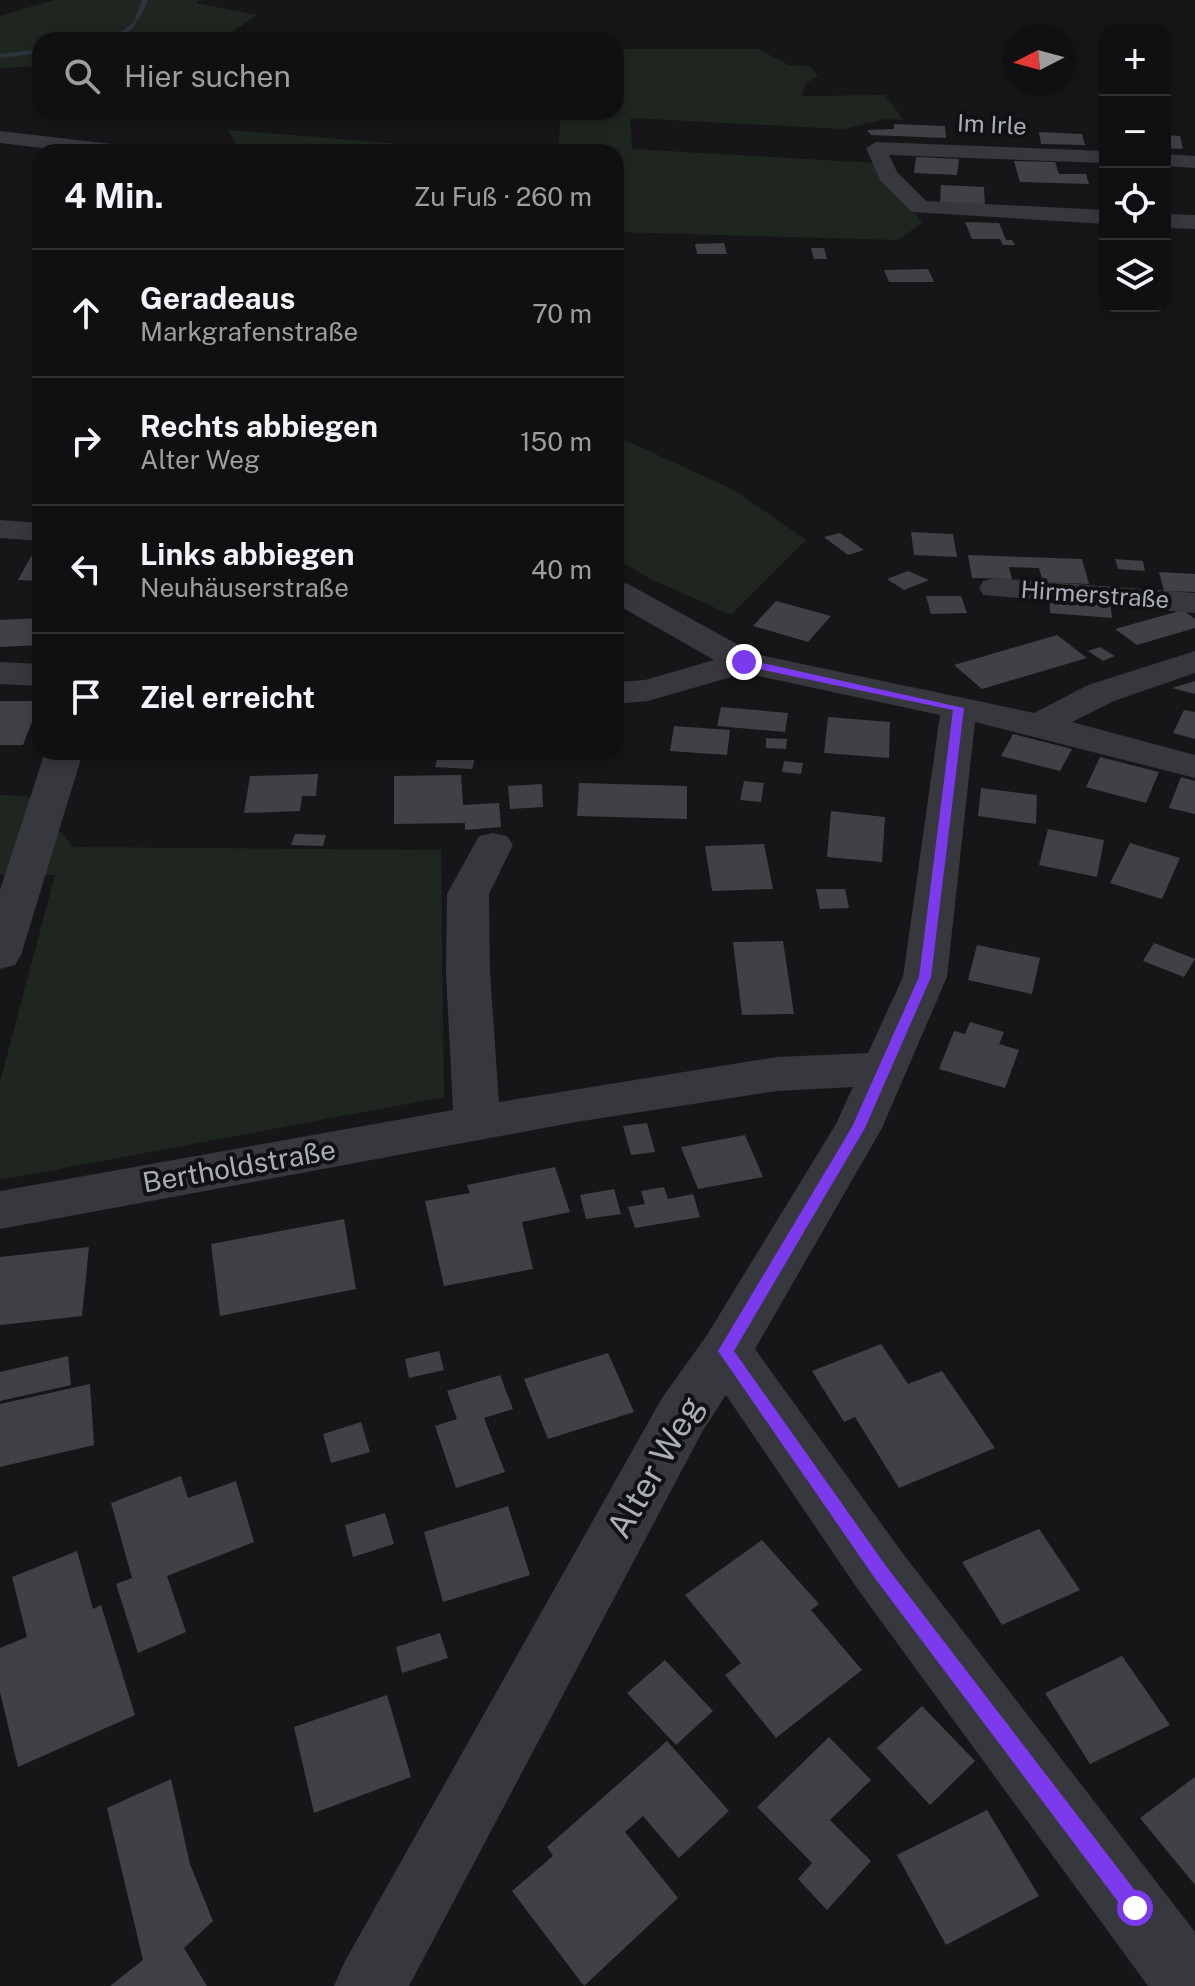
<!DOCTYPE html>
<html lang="de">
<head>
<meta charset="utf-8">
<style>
  body { margin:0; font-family:"Public Sans",sans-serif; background:#1e1e20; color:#f1f3f6 }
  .controls { position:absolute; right:24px; top:24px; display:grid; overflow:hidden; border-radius:16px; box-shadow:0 4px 12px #0003 }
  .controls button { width:72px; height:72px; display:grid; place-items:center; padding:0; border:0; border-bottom:2px solid #303032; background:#101012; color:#f1f3f6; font:40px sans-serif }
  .compass { position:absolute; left:1003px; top:24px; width:72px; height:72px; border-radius:50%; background:#101012; box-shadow:0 4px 12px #0003; rotate:264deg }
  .stop { position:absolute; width:24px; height:24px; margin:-18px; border:6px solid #7c3aed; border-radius:50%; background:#fff }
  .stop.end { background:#7c3aed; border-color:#fff; box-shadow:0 2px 8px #0008 }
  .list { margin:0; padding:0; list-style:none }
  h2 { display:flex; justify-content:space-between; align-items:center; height:104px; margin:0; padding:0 32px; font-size:34px }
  h2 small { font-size:26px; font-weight:400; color:#9c9d9f }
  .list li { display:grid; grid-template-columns:52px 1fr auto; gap:24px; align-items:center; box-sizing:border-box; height:128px; padding:0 32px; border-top:2px solid #303032 }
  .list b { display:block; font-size:30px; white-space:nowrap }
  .list p { margin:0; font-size:26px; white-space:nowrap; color:#9c9d9f }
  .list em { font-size:26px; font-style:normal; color:#9c9d9f }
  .icon { flex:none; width:44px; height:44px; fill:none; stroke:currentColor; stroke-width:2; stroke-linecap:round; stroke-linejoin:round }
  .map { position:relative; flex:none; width:1195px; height:1986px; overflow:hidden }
  .search { position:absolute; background:#101012; box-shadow:0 4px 12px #0003; left:32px; top:32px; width:592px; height:88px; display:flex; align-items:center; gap:20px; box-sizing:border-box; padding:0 28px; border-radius:24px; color:#9c9d9f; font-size:30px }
  .panel { position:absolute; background:#101012; box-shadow:0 4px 12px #0003; left:32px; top:144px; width:592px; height:616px; border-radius:24px }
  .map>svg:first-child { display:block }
  .green { fill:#1e261f }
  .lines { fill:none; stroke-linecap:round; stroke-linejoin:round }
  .stream { fill:#2c353c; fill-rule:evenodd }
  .building { fill:#404145 }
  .minor { fill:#37383d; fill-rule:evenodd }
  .route { fill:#7c3aed }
  .labels { text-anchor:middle; stroke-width:8; stroke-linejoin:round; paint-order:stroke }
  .far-street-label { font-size:24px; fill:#a8adb8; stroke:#111113 }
  .street-label { font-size:28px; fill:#a8adb8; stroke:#111113 }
  .near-street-label { font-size:34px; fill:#a8adb8; stroke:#111113 }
</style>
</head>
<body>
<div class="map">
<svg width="1195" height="1986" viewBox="0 0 1195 1986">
  <rect width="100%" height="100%" fill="#161618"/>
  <g class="green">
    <path d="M54 0H202L196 3 257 15 220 40H40V66L0 68V16Z"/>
    <path d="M616 49H758L789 65 810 66 818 76 805 84 802 96 885 95 904 120 886 119 843 129 630 118 632 149 876 163 922 223 898 240 616 232V152H558L561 115 552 112H616Z"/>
    <path d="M228 130 498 152H240Z"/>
    <path d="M616 436 734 490 806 540 731 615 651 579 616 559Z"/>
    <path d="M0 795 27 796 74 847 441 850 444 1097 0 1180V1082L55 875H0Z"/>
  </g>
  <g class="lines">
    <g class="stream">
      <path d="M142 0H148C140 18 131 38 109 40L133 23Z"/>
      <path d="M40 49V53L0 58V54Z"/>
    </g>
  </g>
  <g class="building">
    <path d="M894 124 945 126 946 138 871 135 867 130 894 129Z"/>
    <path d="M1039 132 1082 134 1085 145 1041 144Z"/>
    <path d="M1165 135 1180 136 1183 149 1165 148Z"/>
    <path d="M916 157 959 159 957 175 914 173Z"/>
    <path d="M1014 161 1055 162 1059 174H1086L1089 184 1020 182Z"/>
    <path d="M941 185 984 187 985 205 940 202Z"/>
    <path d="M965 222 999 223 1006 240H1012L1015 245H1003L1000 239H972Z"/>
    <path d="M724 243 727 254H697L695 244Z"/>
    <path d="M811 248H824L827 259H814Z"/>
    <path d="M928 269 934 282H889L884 270Z"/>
    <path d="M911 532 953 534 957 557 914 555Z"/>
    <path d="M840 533 864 550 848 555 824 537Z"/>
    <path d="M34 551H40V581L18 580Z"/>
    <path d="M968 555 1082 559 1089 584 1043 582 1039 568 1009 567 1012 579 972 578Z"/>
    <path d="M1115 559 1143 561 1145 571 1118 569Z"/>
    <path d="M908 571 929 580 904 590 887 579Z"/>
    <path d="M1159 572 1195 574V592L1164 591Z"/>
    <path d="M926 596H961L967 613 931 614Z"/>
    <path d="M1049 596 1110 601 1112 618 1050 613Z"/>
    <path d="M776 601 831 616 808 642 753 626Z"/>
    <path d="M1183 610 1195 619V628L1137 645 1115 629Z"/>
    <path d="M40 618V645L0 647V620Z"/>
    <path d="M1057 635 1087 658 982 689 954 665Z"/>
    <path d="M1100 647 1115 656 1103 661 1088 651Z"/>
    <path d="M1195 681V694L1172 688Z"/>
    <path d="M0 701H40L23 745H0Z"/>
    <path d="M721 707 788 713 785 732 717 726Z"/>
    <path d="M1184 710 1195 712V739L1173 733Z"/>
    <path d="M828 717 890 722 889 758 824 753Z"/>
    <path d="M674 726 730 730 727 755 670 751Z"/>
    <path d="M1013 734 1072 749 1060 771 1001 756Z"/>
    <path d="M766 738 787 739 786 749 766 748Z"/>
    <path d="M155 752H193L192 757H153Z"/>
    <path d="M439 752H477L472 769 435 767Z"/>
    <path d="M1100 757 1159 772 1146 803 1086 787Z"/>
    <path d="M784 761 803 763 801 774 782 772Z"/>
    <path d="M318 774 316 796H302L300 811 244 813 250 776Z"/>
    <path d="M461 775 463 805 499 803 501 827 465 830V823L394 824V776Z"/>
    <path d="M1181 777 1195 781V814L1169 808Z"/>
    <path d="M744 781 764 783 761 802 740 800Z"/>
    <path d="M579 783 687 786V819L577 816Z"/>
    <path d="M542 784 543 807 510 809 508 786Z"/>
    <path d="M981 788 1037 795 1036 824 978 816Z"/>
    <path d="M831 811 885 817 882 862 827 857Z"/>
    <path d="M1048 829 1104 840 1097 877 1039 865Z"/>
    <path d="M295 834 326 835 323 846 291 845Z"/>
    <path d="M1130 843 1180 858 1162 899 1110 883Z"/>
    <path d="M764 844 773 889 712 891 705 846Z"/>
    <path d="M816 889H845L849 908 820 909Z"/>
    <path d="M783 941 794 1014 742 1015 733 942Z"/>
    <path d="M1154 943 1195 959 1184 977 1143 961Z"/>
    <path d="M977 945 1040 958 1032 994 968 980Z"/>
    <path d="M970 1022 1004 1032 999 1044 1019 1050 1005 1088 939 1069 954 1031 965 1034Z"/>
    <path d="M647 1123 655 1152 631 1155 623 1126Z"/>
    <path d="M745 1135 763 1177 698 1189 681 1147Z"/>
    <path d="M555 1167 570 1212 522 1222 533 1269 444 1286 425 1201 470 1193 467 1185Z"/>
    <path d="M664 1187 668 1199 693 1194 700 1217 635 1228 628 1207 645 1204 641 1191Z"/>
    <path d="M614 1189 621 1214 586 1219 580 1195Z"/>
    <path d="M344 1219 356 1289 220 1316 211 1244Z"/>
    <path d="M89 1247 82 1316 0 1325V1257Z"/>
    <path d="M881 1344 908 1384 942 1371 995 1448 899 1488 855 1417 844 1422 812 1371Z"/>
    <path d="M439 1351 444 1370 409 1378 405 1359Z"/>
    <path d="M608 1353 634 1412 548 1439 524 1379Z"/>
    <path d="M68 1356 71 1385 0 1401V1372Z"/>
    <path d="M500 1375 513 1409 484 1418 505 1472 456 1488 435 1426 457 1419 447 1391Z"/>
    <path d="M90 1384 94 1445 0 1467V1404Z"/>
    <path d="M361 1422 370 1452 331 1463 323 1434Z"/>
    <path d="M181 1476 188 1498 236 1481 254 1542 167 1576 186 1632 138 1653 116 1584 132 1578 111 1503Z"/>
    <path d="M508 1506 530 1575 443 1602 424 1532Z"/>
    <path d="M385 1513 394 1544 353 1557 345 1525Z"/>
    <path d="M1039 1529 1080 1590 1002 1625 962 1562Z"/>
    <path d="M762 1540 819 1604 811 1610 862 1670 776 1738 725 1675 741 1663 685 1595Z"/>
    <path d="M77 1551 93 1609 101 1605 135 1715 18 1767 0 1692V1648L27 1637 12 1577Z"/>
    <path d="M440 1633 448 1658 402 1673 396 1647Z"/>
    <path d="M1122 1656 1170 1725 1090 1764 1045 1693Z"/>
    <path d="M665 1660 713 1711 676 1745 627 1693Z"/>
    <path d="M387 1695 411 1777 314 1813 294 1727Z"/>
    <path d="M922 1706 975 1761 930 1805 877 1748Z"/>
    <path d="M829 1737 871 1780 830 1820 871 1861 827 1910 798 1879 812 1863 757 1807Z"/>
    <path d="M667 1741 729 1811 679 1858 643 1816 625 1832 678 1898 584 1986 512 1891 553 1856 547 1847Z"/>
    <path d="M1195 1777V1885L1140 1818Z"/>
    <path d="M171 1779 190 1864 213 1921 184 1948 207 1986H110L143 1960 107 1808Z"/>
    <path d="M987 1810 1039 1896 946 1945 897 1855Z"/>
  </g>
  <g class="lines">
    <g class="minor">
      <path d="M0 131 129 146 139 152H76L0 143Z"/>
      <path d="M876 142 1105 151V163L889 155 897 172 926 201 1105 210V224L912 212 880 180 866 148Z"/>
      <path d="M1165 154 1195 156V168L1165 166Z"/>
      <path d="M1165 214 1195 215V229L1165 228Z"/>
      <path d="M0 520 40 523V541L0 538Z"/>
      <path d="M995 578 1195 593V613L983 595 979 588 983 581Z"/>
      <path d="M616 581 628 584 755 654 1034 713 1088 685 1195 651V673L1114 701 1072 722 1195 755V778L975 722 947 977 882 1128 755 1349 901 1551 1195 1932V1986H1148L859 1591 726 1395 702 1432 409 1986H334L345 1961 662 1398 707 1335 836 1124 853 1087 777 1091 576 1122 0 1229V1191L453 1110 446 973 447 894 479 836 493 833 507 836 513 845 489 894 490 973 499 1102 777 1057 868 1053 903 977 940 715 745 673 648 701 616 704V682L645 680 714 660 616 604Z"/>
      <path d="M0 662 40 664V686L0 684Z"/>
      <path d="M45 752H83L21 955 15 965 0 969V890Z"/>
    </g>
  </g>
  <path class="route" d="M744 659 964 708 931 977 865 1128 734 1351 886 1566 1143 1901 1146 1908 1143 1915 1135 1918 1128 1915 874 1577 718 1351 852 1127 919 977 953 710 740 665Z"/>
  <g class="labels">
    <g class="far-street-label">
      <text transform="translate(992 125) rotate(3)" y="8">Im Irle</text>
      <text transform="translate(1095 595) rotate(4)" y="8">Hirmerstraße</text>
    </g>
    <g class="street-label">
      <text transform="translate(239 1166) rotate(-10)" y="10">Bertholdstraße</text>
    </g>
    <g class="near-street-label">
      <text transform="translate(655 1467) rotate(-60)" y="12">Alter Weg</text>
    </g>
  </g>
</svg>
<div class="controls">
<button>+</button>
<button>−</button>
<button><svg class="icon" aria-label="locate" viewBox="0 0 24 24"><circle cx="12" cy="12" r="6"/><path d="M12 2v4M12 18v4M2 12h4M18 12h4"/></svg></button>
<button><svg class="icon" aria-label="layers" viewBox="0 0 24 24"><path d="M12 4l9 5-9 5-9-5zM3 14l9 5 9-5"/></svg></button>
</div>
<svg class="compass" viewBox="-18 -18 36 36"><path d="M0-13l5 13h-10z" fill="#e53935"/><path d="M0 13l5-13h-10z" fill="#9c9d9f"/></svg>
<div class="stop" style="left:1135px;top:1908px"></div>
<div class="stop end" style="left:744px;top:662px"></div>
<div class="search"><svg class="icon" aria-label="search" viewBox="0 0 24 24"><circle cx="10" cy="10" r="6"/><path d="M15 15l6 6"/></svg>Hier suchen</div>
<section class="panel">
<h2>4 Min.<small>Zu Fuß · 260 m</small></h2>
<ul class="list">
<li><svg class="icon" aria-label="ahead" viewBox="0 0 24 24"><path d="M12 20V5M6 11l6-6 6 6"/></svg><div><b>Geradeaus</b><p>Markgrafenstraße</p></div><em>70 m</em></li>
<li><svg class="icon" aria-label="right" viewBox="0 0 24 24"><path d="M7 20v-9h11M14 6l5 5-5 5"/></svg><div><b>Rechts abbiegen</b><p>Alter Weg</p></div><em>150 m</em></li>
<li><svg class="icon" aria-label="left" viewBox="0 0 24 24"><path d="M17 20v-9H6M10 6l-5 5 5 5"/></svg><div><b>Links abbiegen</b><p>Neuhäuserstraße</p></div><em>40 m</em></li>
<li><svg class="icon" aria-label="arrive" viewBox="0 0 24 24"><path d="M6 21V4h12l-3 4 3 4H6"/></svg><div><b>Ziel erreicht</b></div></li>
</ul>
</section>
</div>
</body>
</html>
